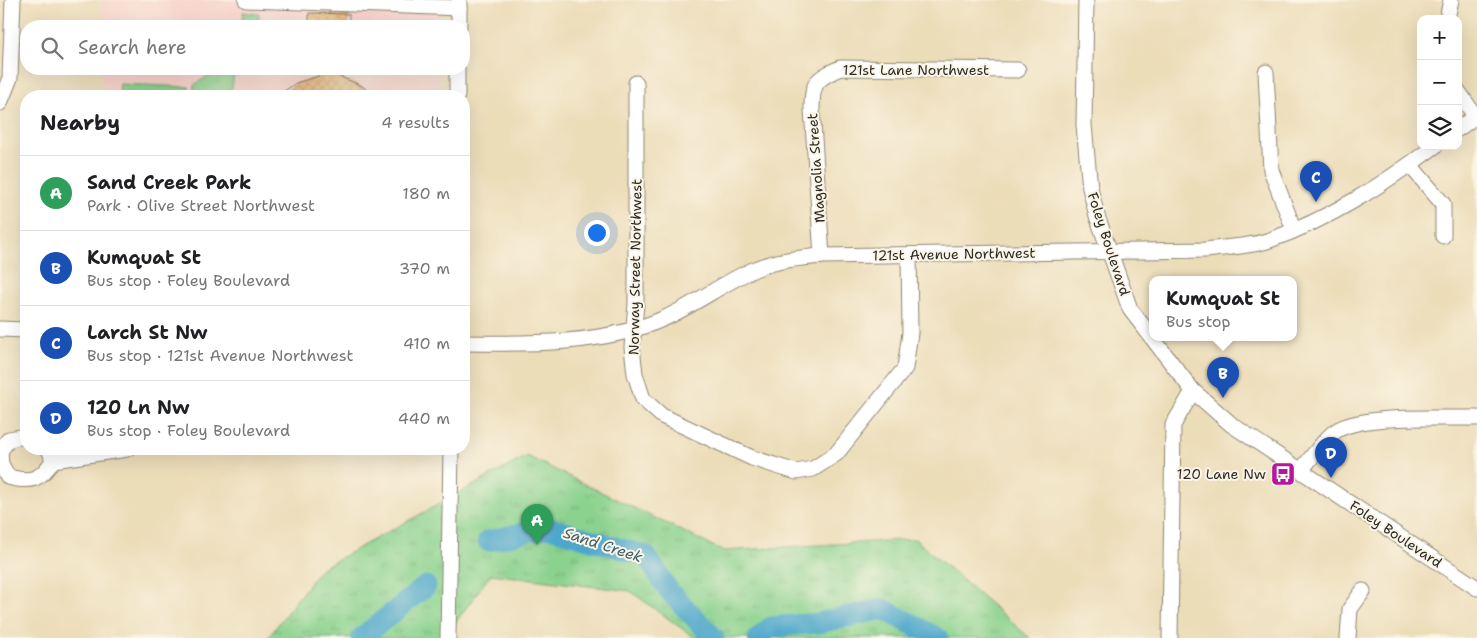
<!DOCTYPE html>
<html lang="en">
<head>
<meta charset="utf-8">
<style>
  body { margin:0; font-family:"Shantell Sans",sans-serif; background:#f6f6f6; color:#202124 }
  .controls { position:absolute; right:15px; top:15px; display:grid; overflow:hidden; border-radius:10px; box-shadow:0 5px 20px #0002 }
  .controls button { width:45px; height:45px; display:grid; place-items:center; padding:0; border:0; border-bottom:1px solid #e0e0e0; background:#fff; color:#202124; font:25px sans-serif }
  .you { position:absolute; left:596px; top:232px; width:18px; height:18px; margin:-12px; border:4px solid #fff; border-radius:50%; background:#1a73e8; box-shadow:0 0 0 8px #1a73e833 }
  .badge { display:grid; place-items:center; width:32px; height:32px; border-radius:50%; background:#db2777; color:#fff; font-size:16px; font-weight:700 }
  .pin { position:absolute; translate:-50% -41px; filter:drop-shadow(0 1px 2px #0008) }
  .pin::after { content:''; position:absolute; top:26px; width:18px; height:15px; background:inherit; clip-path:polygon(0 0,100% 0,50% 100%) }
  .popup { position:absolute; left:1149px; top:276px; width:148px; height:65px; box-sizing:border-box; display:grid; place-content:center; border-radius:10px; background:#fff; filter:drop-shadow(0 1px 4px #0005); font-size:16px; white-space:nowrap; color:#757577 }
  .popup b { font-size:19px; color:#202124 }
  .popup::after { content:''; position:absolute; left:50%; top:100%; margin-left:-10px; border:10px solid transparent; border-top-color:#fff }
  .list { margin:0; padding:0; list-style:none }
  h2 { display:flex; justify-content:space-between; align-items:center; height:65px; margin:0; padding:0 20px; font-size:21px }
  h2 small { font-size:16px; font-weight:400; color:#757577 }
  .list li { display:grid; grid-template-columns:32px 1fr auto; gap:15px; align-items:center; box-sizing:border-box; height:75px; padding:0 20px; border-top:1px solid #e0e0e0 }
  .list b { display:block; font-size:19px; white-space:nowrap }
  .list p { margin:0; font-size:16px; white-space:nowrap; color:#757577 }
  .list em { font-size:16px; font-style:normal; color:#757577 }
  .icon { flex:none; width:28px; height:28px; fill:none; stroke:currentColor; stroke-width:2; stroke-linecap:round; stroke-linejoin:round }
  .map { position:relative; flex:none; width:1477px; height:638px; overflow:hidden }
  .search { position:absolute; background:#fff; box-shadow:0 5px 20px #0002; left:20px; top:20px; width:450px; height:55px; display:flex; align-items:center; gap:12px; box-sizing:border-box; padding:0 18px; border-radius:20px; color:#757577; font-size:19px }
  .panel { position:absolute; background:#fff; box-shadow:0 5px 20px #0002; left:20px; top:90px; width:450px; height:365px; border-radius:20px }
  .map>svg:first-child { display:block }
  .built { fill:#f7d1c9 }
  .park { fill:url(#park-tufts); stroke:#5a7e5c }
  .pitch { fill:#8ad28e; stroke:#5a7e5c }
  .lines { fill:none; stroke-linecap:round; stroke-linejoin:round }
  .river { stroke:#4da7cb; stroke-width:21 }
  .building { fill:url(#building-cross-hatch) }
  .minor-casing { stroke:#8c8472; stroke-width:17 }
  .minor { stroke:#fff; stroke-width:15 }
  .labels { text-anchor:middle; stroke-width:4; stroke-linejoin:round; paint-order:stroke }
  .street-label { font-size:14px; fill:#2b2b2b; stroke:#fcf5e5 }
  .poi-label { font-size:14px; fill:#2b2b2b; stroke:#fcf5e5; text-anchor:end }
  .water-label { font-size:15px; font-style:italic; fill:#395d6b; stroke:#fcf5e5 }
</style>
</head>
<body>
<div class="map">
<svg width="1477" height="638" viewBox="0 0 1477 638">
  <defs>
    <pattern id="park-tufts" width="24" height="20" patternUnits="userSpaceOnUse" patternTransform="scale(1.25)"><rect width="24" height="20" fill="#8ad28e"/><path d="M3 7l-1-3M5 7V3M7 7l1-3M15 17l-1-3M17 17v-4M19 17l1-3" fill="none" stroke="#77b47b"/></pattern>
    <pattern id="building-cross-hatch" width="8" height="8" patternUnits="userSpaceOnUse" patternTransform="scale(1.25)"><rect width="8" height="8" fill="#e7b273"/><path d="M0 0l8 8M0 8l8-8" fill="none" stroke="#c69964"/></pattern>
  </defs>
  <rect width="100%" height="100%" fill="#fcf5e5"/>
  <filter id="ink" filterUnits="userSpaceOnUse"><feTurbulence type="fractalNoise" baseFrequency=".02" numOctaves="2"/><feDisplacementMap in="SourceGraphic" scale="10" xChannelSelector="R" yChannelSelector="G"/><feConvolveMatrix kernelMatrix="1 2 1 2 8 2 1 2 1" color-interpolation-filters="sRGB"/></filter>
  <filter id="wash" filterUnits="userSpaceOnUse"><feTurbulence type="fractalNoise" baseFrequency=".0096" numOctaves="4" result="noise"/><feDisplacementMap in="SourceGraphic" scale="20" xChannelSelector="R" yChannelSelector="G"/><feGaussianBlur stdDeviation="1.12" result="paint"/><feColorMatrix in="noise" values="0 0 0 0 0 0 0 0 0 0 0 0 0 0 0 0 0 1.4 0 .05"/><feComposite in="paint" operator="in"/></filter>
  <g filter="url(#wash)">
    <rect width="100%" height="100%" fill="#ecddb9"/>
    <g class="built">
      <path d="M102 0H441L440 26H102Z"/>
      <path d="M101 69H440L439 96H101Z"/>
    </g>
    <g class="park">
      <path d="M243 12 259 14V26H241Z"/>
      <path d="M219 69H229L234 72 232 88 224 96H193L194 85Z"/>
      <path d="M527 456 723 551 915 539 1030 638H695L630 591 491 574 444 638H268L320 569Z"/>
    </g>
    <path class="pitch" d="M120 84 189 87V96H119Z"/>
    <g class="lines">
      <g class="river">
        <path d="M488 541 547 527 646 556 670 592 714 638"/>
        <path d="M361 638 426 586"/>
        <path d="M758 638 771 627 818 623 883 609 938 638"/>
      </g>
    </g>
    <g id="blocks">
      <g class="building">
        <path d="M309 13 349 14V26H309Z"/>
        <path d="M320 69H336V75L362 86 374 96H277L296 83 319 76Z"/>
      </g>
    </g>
  </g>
  <g filter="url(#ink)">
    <use href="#blocks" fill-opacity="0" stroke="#8c8472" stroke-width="1"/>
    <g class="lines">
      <defs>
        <g id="minor">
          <path d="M246 0 459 8"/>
          <path d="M1086 0 1084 125 1090 188 1097 216 1130 309 1193 391 1232 425 1477 588"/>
          <path d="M1447 19 1451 0"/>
          <path d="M459 26V0"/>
          <path d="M1266 72 1271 170 1294 230"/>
          <path d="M636 83V304L632 347 635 374 643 399 662 416 752 458 796 472 813 469 836 454 905 368 910 333 909 255"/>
          <path d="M1458 91 1475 116"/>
          <path d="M457 96V69"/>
          <path d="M0 103 10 78 13 0"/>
          <path d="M1458 129 1477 115"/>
          <path d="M1410 165 1443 204V236"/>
          <path d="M822 256 812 109C812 82 816 79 840 68L1018 70"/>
          <path d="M0 329 26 330"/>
          <path d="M464 343C527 344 606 345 665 318 696 304 724 282 755 269 776 260 799 258 822 256L1206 250C1226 247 1250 247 1270 240 1332 218 1382 185 1435 146"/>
          <path d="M0 451 9 439 26 436"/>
          <path d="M0 453 1 464 8 477C31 483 41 480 53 460L49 449"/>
          <path d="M53 460 127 449"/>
          <path d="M1301 470C1312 458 1321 443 1333 433 1356 413 1445 419 1477 418"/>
          <path d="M448 638 451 449"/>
          <path d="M1170 638 1173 425 1193 391"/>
          <path d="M1348 638 1350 609 1363 591"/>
        </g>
      </defs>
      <use href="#minor" class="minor-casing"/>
      <use href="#minor" class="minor"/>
    </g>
  </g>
  <defs>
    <symbol id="bus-square" viewBox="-11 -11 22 22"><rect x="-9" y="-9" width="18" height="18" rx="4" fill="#b5179e" stroke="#fcf5e5"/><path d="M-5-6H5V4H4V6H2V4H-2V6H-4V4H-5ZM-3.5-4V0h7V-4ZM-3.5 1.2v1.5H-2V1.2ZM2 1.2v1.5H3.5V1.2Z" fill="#fff"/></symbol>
  </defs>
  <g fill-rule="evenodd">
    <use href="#bus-square" x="1269" y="460" width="28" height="28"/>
  </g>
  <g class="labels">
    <g class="street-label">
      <text x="916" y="75">121st Lane Northwest</text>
      <text transform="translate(816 168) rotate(-94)" y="5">Magnolia Street</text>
      <text transform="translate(1109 244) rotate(72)" y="5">Foley Boulevard</text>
      <text transform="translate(954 254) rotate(-1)" y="5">121st Avenue Northwest</text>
      <text transform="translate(635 267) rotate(-89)" y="5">Norway Street Northwest</text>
      <text transform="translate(1396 534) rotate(34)" y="5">Foley Boulevard</text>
    </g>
    <g class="poi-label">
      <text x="1266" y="479">120 Lane Nw</text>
    </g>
    <g class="water-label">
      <text transform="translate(603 545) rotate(18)" y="5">Sand Creek</text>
    </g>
  </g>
</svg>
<div class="controls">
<button>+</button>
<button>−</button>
<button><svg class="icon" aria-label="layers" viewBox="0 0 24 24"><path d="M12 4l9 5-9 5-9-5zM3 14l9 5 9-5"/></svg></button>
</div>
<div class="you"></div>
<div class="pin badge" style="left:537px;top:545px;background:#2e9e5b">A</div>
<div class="pin badge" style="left:1223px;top:398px;background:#1a4fb4">B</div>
<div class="popup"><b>Kumquat St</b>Bus stop</div>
<div class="pin badge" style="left:1316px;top:202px;background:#1a4fb4">C</div>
<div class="pin badge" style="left:1331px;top:478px;background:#1a4fb4">D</div>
<div class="search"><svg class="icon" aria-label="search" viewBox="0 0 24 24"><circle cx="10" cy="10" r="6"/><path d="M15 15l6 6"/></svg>Search here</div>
<section class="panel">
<h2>Nearby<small>4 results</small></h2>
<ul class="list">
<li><span class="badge" style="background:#2e9e5b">A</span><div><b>Sand Creek Park</b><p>Park · Olive Street Northwest</p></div><em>180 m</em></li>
<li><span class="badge" style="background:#1a4fb4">B</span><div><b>Kumquat St</b><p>Bus stop · Foley Boulevard</p></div><em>370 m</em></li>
<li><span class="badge" style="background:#1a4fb4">C</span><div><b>Larch St Nw</b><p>Bus stop · 121st Avenue Northwest</p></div><em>410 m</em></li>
<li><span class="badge" style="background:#1a4fb4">D</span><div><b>120 Ln Nw</b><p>Bus stop · Foley Boulevard</p></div><em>440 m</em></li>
</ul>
</section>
</div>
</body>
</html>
